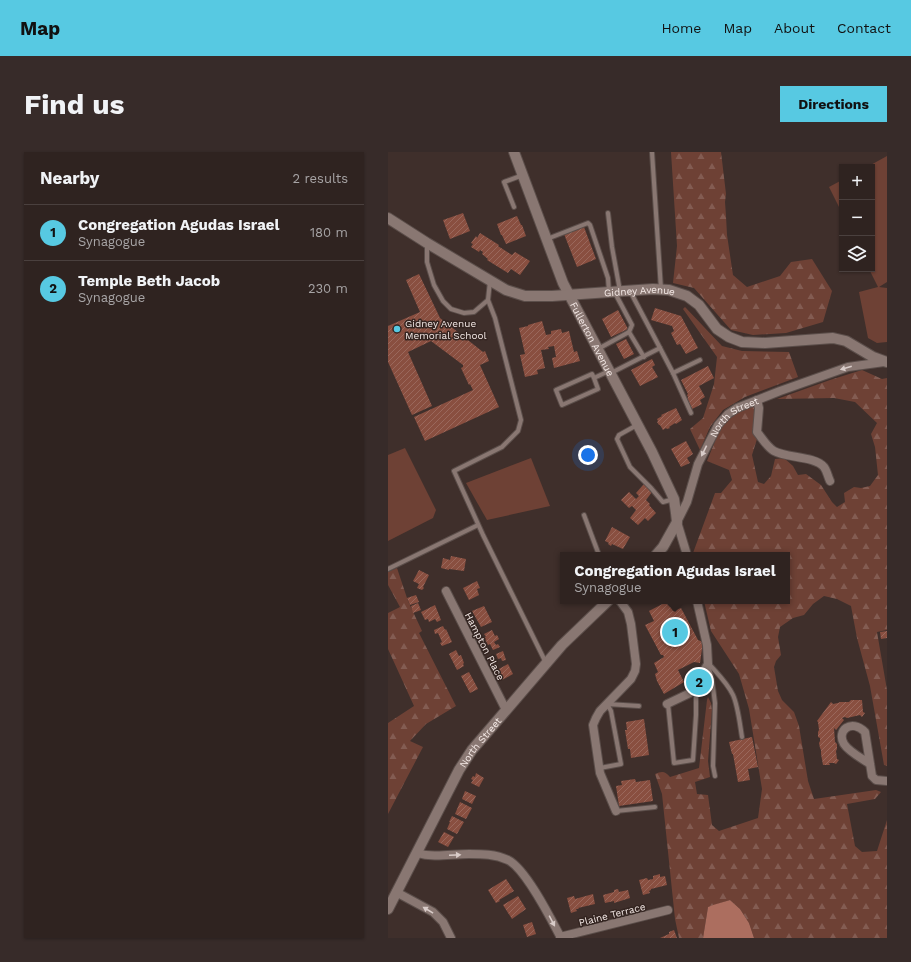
<!DOCTYPE html>
<html lang="en">
<head>
<meta charset="utf-8">
<style>
  body { margin:0; font-family:"Work Sans",sans-serif; background:#372b29; color:#f1f3f6 }
  .controls { position:absolute; right:12px; top:12px; display:grid; overflow:hidden; border-radius:0px; box-shadow:0 1px 3px #0004 }
  .controls button { width:36px; height:36px; display:grid; place-items:center; padding:0; border:0; border-bottom:1px solid #4a403e; background:#2f2320; color:#f1f3f6; font:20px sans-serif }
  .you { position:absolute; left:200px; top:303px; width:14px; height:14px; margin:-10px; border:3px solid #fff; border-radius:50%; background:#1a73e8; box-shadow:0 0 0 6px #1a73e833 }
  .badge { display:grid; place-items:center; width:26px; height:26px; border-radius:50%; background:#57c9e2; color:#111; font-size:13px; font-weight:700 }
  .pin { position:absolute; translate:-50% -50%; border:2px solid #fff; box-shadow:0 1px 4px #0006 }
  .popup { position:absolute; left:172px; top:400px; width:230px; height:52px; box-sizing:border-box; display:grid; place-content:center; border-radius:0px; background:#2f2320; filter:drop-shadow(0 1px 3px #0005); font-size:13px; white-space:nowrap; color:#a7a4a5 }
  .popup b { font-size:15px; color:#f1f3f6 }
  .popup::after { content:''; position:absolute; left:50%; top:100%; margin-left:-8px; border:8px solid transparent; border-top-color:#2f2320 }
  .list { margin:0; padding:0; list-style:none }
  h2 { display:flex; justify-content:space-between; align-items:center; height:52px; margin:0; padding:0 16px; font-size:17px }
  h2 small { font-size:13px; font-weight:400; color:#a7a4a5 }
  .list li { display:grid; grid-template-columns:26px 1fr auto; gap:12px; align-items:center; box-sizing:border-box; height:56px; padding:0 16px; border-top:1px solid #4a403e }
  .list b { display:block; font-size:15px; white-space:nowrap }
  .list p { margin:0; font-size:13px; white-space:nowrap; color:#a7a4a5 }
  .list em { font-size:13px; font-style:normal; color:#a7a4a5 }
  .icon { flex:none; width:22px; height:22px; fill:none; stroke:currentColor; stroke-width:2; stroke-linecap:round; stroke-linejoin:round }
  .map { position:relative; flex:none; width:499px; height:786px; overflow:hidden; border-radius:0px }
  header { display:flex; align-items:center; gap:24px; box-sizing:border-box; height:56px; padding:0 20px; background:#57c9e2; color:#111 }
  header strong { font-size:19px }
  nav { display:flex; gap:22px; margin-inline-start:auto; font-size:14px }
  .intro { display:flex; align-items:center; justify-content:space-between; box-sizing:border-box; height:96px; padding:0 24px }
  h1 { margin:0; font-size:28px }
  .button { padding:10px 18px; border-radius:0px; background:#57c9e2; color:#111; font-size:14px; font-weight:700 }
  main { display:flex; gap:24px; padding:0 24px }
  aside { flex:1; background:#2f2320; border-radius:0px; box-shadow:0 1px 3px #0004 }
  .map>svg:first-child { display:block }
  .forest { fill:url(#forest-firs) }
  .green { fill:#6e4135 }
  .water { fill:#ac6e5f }
  .building { fill:url(#building-hatch) }
  .lines { fill:none; stroke-linecap:round; stroke-linejoin:round }
  .service-casing { stroke:#5b4e4a; stroke-width:6 }
  .minor-casing { stroke:#5b4e4a; stroke-width:10 }
  .tertiary-casing { stroke:#5b4e4a; stroke-width:12 }
  .service { stroke:#897772; stroke-width:4 }
  .minor { stroke:#897772; stroke-width:8 }
  .tertiary { stroke:#897772; stroke-width:10 }
  .oneway { fill:#d9ccc9 }
  .poi-dot { fill:#57c9e2; stroke:#342521; stroke-width:1.5 }
  .labels { text-anchor:middle; stroke-width:3; stroke-linejoin:round; paint-order:stroke }
  .street-label { font-size:10px; fill:#f4e9e6; stroke:#342521 }
  .poi-label { font-size:10px; fill:#f4e9e6; stroke:#342521; text-anchor:start }
</style>
</head>
<body>
<header>
<strong>Map</strong>
<nav><a>Home</a><a>Map</a><a>About</a><a>Contact</a></nav>
</header>
<div class="intro"><h1>Find us</h1><a class="button">Directions</a></div>
<main>
<aside>
<h2>Nearby<small>2 results</small></h2>
<ul class="list">
<li><span class="badge">1</span><div><b>Congregation Agudas Israel</b><p>Synagogue</p></div><em>180 m</em></li>
<li><span class="badge">2</span><div><b>Temple Beth Jacob</b><p>Synagogue</p></div><em>230 m</em></li>
</ul>
</aside>
<div class="map">
<svg width="499" height="786" viewBox="0 0 499 786">
  <defs>
    <pattern id="forest-firs" width="22" height="20" patternUnits="userSpaceOnUse"><rect width="22" height="20" fill="#6e4135"/><path d="M5 1l3.5 6h-7zM16 11l3.5 6h-7z" fill="#835c52"/></pattern>
    <pattern id="building-hatch" width="6" height="6" patternUnits="userSpaceOnUse"><rect width="6" height="6" fill="#894f40"/><path d="M-1 1l2-2M0 6l6-6M5 7l2-2" fill="none" stroke="#9a685c"/></pattern>
  </defs>
  <rect width="100%" height="100%" fill="#3f2f2b"/>
  <g class="forest">
    <path d="M283 0H333L338 42 337 50 338 64 339 83 345 123 359 135 392 124 403 110 424 107 444 139 435 170 398 181 365 183 343 178 306 136 285 131 289 94Z"/>
    <path d="M297 155 334 194 354 199 401 200 410 225 357 245 335 258 322 275 312 298 302 277 315 266 326 232 329 205 295 157Z"/>
    <path d="M474 218 494 227 499 226V478L489 480 499 538V614L496 613 482 534 469 486 463 454 449 447 436 444 425 452 416 463 405 466 392 475 390 485 393 503 388 509 386 515 390 539 394 548 406 560 411 574 420 629 426 647 488 638 493 640 487 647 459 652 467 694 474 700 489 699 499 668V786H366L361 771 352 757 342 748 320 755 315 786H291L287 767 274 642 267 622C274 619 277 619 282 625L311 616 319 548 320 545 323 551 324 558 320 609 322 625 307 630 309 642 320 643 324 673 331 679 370 666 374 637 361 557 351 522 323 479 316 449H399V403H306L305 401 327 341H333L344 328 341 318 319 309 332 277 345 263 365 253 368 258 367 280 369 287 364 303 370 330 376 332 383 324 387 307 396 306 405 314 410 323 418 322 433 333 444 350 449 355 457 350 456 341 466 335 473 336 482 334 490 323 487 295 483 282 489 271 467 250 446 246 389 247 442 228Z"/>
    <path d="M9 416 20 449 34 479 31 481 68 554 38 572 22 589 35 595 0 662V571L26 554 0 497V461L12 455 0 433V420Z"/>
  </g>
  <g class="green">
    <path d="M499 4V130L491 135 499 136V190L489 191 480 186 471 140 490 135 481 117H484V15H479Z"/>
    <path d="M454 28V61L441 35Z"/>
    <path d="M17 296 48 358 45 366 0 389V303Z"/>
    <path d="M143 306 162 354 99 368 78 331Z"/>
  </g>
  <path class="water" d="M342 748 352 757 361 771 366 786H315L320 755 325 753Z"/>
  <g class="building">
    <path d="M75 61 82 79 62 87 55 68Z"/>
    <path d="M129 64 133 73H134L138 84 118 92 114 83H113L109 72Z"/>
    <path d="M196 75 208 107 189 115 176 82Z"/>
    <path d="M92 81 111 93 110 94 124 103 127 100 142 109 132 123 123 117 120 121 99 108 100 107 94 102 95 100 92 98 91 100 83 95 85 92 83 91 88 84 89 86Z"/>
    <path d="M31 122 52 166 95 200 97 199 101 209 92 213 111 255 37 289 26 265 85 238 82 232 81 233 73 216 75 215V213L43 189 20 200 44 254 24 263 0 210V174L32 160 18 128Z"/>
    <path d="M267 156 293 164 310 196 298 202 292 192 289 193 283 181 286 179 284 174 263 168Z"/>
    <path d="M230 158 240 177 223 185 214 167Z"/>
    <path d="M154 169 158 183 163 182V179L173 177 174 181 181 179 186 200 189 199 192 209 166 216 164 206 168 205 166 194 160 195 161 197 153 198 157 216 149 218 150 222 137 225 132 203 137 202 131 176 140 174V173Z"/>
    <path d="M238 187 246 202 236 207 228 192Z"/>
    <path d="M264 207 267 213 264 215 270 225 252 234 243 218Z"/>
    <path d="M320 214 326 226 311 234 317 245 312 248 314 252 304 257 299 247 300 245 299 243 300 242 293 228Z"/>
    <path d="M288 256 294 268 288 272 287 271 281 275 282 276 279 277 278 276 275 278 272 273H271L269 270 270 269 269 267 274 264 273 263Z"/>
    <path d="M298 289 305 302 299 306 302 311 293 315 283 297Z"/>
    <path d="M256 332 264 340 258 348 262 352 261 353 268 361 260 369 257 366 250 373 242 366 248 358 244 354 241 356 233 348 241 340 248 347 251 344 248 341Z"/>
    <path d="M224 375 242 385 235 397 224 392 223 394 220 392 221 391 217 389Z"/>
    <path d="M63 404 78 407 76 419 61 417V418L53 416 55 406 62 408Z"/>
    <path d="M31 418 41 423 35 435 36 436 34 438 29 436 31 432 25 429Z"/>
    <path d="M89 429 92 436 89 437 91 443 81 448 75 436Z"/>
    <path d="M28 443 31 450 22 453 19 446Z"/>
    <path d="M280 449 285 459 293 456 310 488 315 490 312 511 306 510 290 518 296 530 276 542 269 529 267 522 270 520 266 511 276 505 275 503H273L257 473 266 469 261 459Z"/>
    <path d="M30 451 33 458 25 461 23 454Z"/>
    <path d="M47 453 53 468 49 470 47 467 41 470 40 467 37 468 33 460Z"/>
    <path d="M96 454 104 470 93 475 84 459Z"/>
    <path d="M55 474 57 478 58 477 64 490 54 494 52 491 54 490 50 481 47 482 46 478Z"/>
    <path d="M104 478 107 484 109 483 111 487 106 490 108 493 110 492 112 495 105 498 102 492 100 493 96 485H98L96 482Z"/>
    <path d="M499 479V486L493 487 492 480Z"/>
    <path d="M68 498 71 504 73 503 76 511 75 512 76 514 69 518 61 502Z"/>
    <path d="M115 499 118 508 114 509 113 506 110 507 108 502Z"/>
    <path d="M120 512 125 522 114 528 109 518Z"/>
    <path d="M81 520 90 537 82 541 73 524Z"/>
    <path d="M463 548H474L475 560 477 561 474 565 472 563 459 566 457 565 454 566 456 568 448 578 446 576 447 590 449 592V597L448 599 449 607 451 608 448 612 446 611H441L442 613H435L433 602V598L432 596 431 591 432 589V586L430 585V580L431 578 430 570 429 569 443 550 445 552 450 551 452 550H461Z"/>
    <path d="M256 567 261 603 243 606 242 597H240L237 578H239L238 570Z"/>
    <path d="M364 585 370 615 360 617 362 628 350 630 345 602H344L341 590Z"/>
    <path d="M88 621 96 626 91 635 83 631 85 628 83 627 85 624 87 625Z"/>
    <path d="M247 627 248 630 262 628 265 649 231 654 228 634 234 633 233 629Z"/>
    <path d="M77 639 88 644 84 652 74 647Z"/>
    <path d="M72 650 84 656 78 667 67 662Z"/>
    <path d="M64 664 76 670 69 682 59 677 62 670H61Z"/>
    <path d="M56 680 66 685 60 695 50 690Z"/>
    <path d="M272 722V725L277 724 279 733 263 737V738L261 739 262 741 255 743 251 728 259 726 260 728 265 727V724Z"/>
    <path d="M118 727 126 739 111 748 112 749 108 751 100 738Z"/>
    <path d="M230 737 231 740 240 738 242 746 226 751V749L217 751 215 743 226 740V738Z"/>
    <path d="M205 742 207 752 190 756 191 757H188L189 759 183 761 179 746 186 744 187 747Z"/>
    <path d="M130 744 138 757 124 767 115 753Z"/>
    <path d="M144 770 148 782 139 785 135 773Z"/>
    <path d="M286 778 289 786H272L281 782V780Z"/>
  </g>
  <g class="lines">
    <defs>
      <g id="service">
        <path d="M264 0 273 137"/>
        <path d="M126 55 116 30 135 23"/>
        <path d="M220 61 224 95 232 139"/>
        <path d="M159 87 200 71 202 73 220 126 221 140"/>
        <path d="M39 92V110L46 133 55 149 63 157 76 161 86 160 100 148"/>
        <path d="M102 129 100 148 107 166 133 268 130 279 114 295 66 319 95 383 158 511"/>
        <path d="M242 139 272 196"/>
        <path d="M241 180 256 205"/>
        <path d="M210 197 241 180 244 173 227 141"/>
        <path d="M223 221 272 196 285 221"/>
        <path d="M206 226 204 222 168 238 174 253 210 237 206 226 221 219"/>
        <path d="M303 261 285 221 312 208"/>
        <path d="M249 273 231 283 229 287 242 315 263 336 274 349 275 350 286 347"/>
        <path d="M196 363 211 403"/>
        <path d="M0 417 90 373"/>
        <path d="M320 512 324 528 327 551 325 614 327 624"/>
        <path d="M322 513C330 522 340 532 345 543 350 554 352 573 354 585"/>
        <path d="M280 552 286 611 305 608 308 563V535"/>
        <path d="M212 616 233 612 223 559 219 552 251 554"/>
        <path d="M228 659 267 655"/>
      </g>
      <g id="minor">
        <path d="M369 248 371 256 369 280C374 286 379 295 386 299 398 306 427 304 436 315 439 319 440 325 442 329"/>
        <path id="s1" d="M299 403 289 370 299 350 310 312 330 273 340 262 349 256 392 239 460 215 496 210"/>
        <path d="M58 439 118 558"/>
        <path d="M279 552 302 541 320 512 319 493 309 449"/>
        <path d="M482 612C475 607 461 600 456 592 448 579 463 566 477 580L484 624 488 628 499 629"/>
        <path d="M228 659 212 621 205 573 208 566 212 559 243 527 247 519 248 512 243 472 240 460 232 449"/>
        <path d="M29 701C46 706 63 702 81 702 94 702 107 702 120 708 138 717 163 767 173 786"/>
        <path d="M8 740 45 760 55 770 63 786"/>
        <path d="M172 785 280 758"/>
      </g>
      <g id="tertiary">
        <path id="s2" d="M126 0 175 131 264 300 286 347 288 361 289 370 275 395 268 403"/>
        <path id="s3" d="M0 66 39 91 118 138 137 144H164L265 137 281 138 299 144 311 153 329 177 341 185 354 190 377 191 445 186 458 189 485 205 499 210"/>
        <path id="s4" d="M0 757 71 618 84 598 174 493 220 449"/>
      </g>
    </defs>
    <use href="#service" class="service-casing"/>
    <use href="#minor" class="minor-casing"/>
    <use href="#tertiary" class="tertiary-casing"/>
    <use href="#service" class="service"/>
    <use href="#minor" class="minor"/>
    <use href="#tertiary" class="tertiary"/>
  </g>
  <defs><path id="oneway-solid" d="M-6-.8H1V-3.2L6.5 0L1 3.2V.8H-6Z"/></defs>
  <g class="oneway">
    <use href="#oneway-solid" transform="translate(458 216) rotate(164)"/>
    <use href="#oneway-solid" transform="translate(316 299) rotate(116)"/>
    <use href="#oneway-solid" transform="translate(67 703) rotate(-3)"/>
    <use href="#oneway-solid" transform="translate(40 758) rotate(-149)"/>
    <use href="#oneway-solid" transform="translate(164 769) rotate(62)"/>
  </g>
  <circle class="poi-dot" cx="9" cy="177" r="4"/>
  <g class="labels">
    <g class="street-label">
      <text dy="4" stroke="none"><textPath href="#s3" startOffset="273">Gidney Avenue</textPath></text>
      <text dy="4" stroke="none"><textPath href="#s2" startOffset="203">Fullerton Avenue</textPath></text>
      <text dy="4" stroke="none"><textPath href="#s1" startOffset="158">North Street</textPath></text>
      <text transform="translate(97 494) rotate(63)" y="4">Hampton Place</text>
      <text dy="4" stroke="none"><textPath href="#s4" startOffset="191">North Street</textPath></text>
      <text transform="translate(224 762) rotate(-14)" y="4">Plaine Terrace</text>
    </g>
    <g class="poi-label">
      <text x="17" y="175">Gidney Avenue<tspan x="17" dy="12">Memorial School</tspan></text>
    </g>
  </g>
</svg>
<div class="controls">
<button>+</button>
<button>−</button>
<button><svg class="icon" aria-label="layers" viewBox="0 0 24 24"><path d="M12 4l9 5-9 5-9-5zM3 14l9 5 9-5"/></svg></button>
</div>
<div class="you"></div>
<div class="pin badge" style="left:287px;top:480px">1</div>
<div class="popup"><b>Congregation Agudas Israel</b>Synagogue</div>
<div class="pin badge" style="left:311px;top:530px">2</div>
</div>
</main>
</body>
</html>
